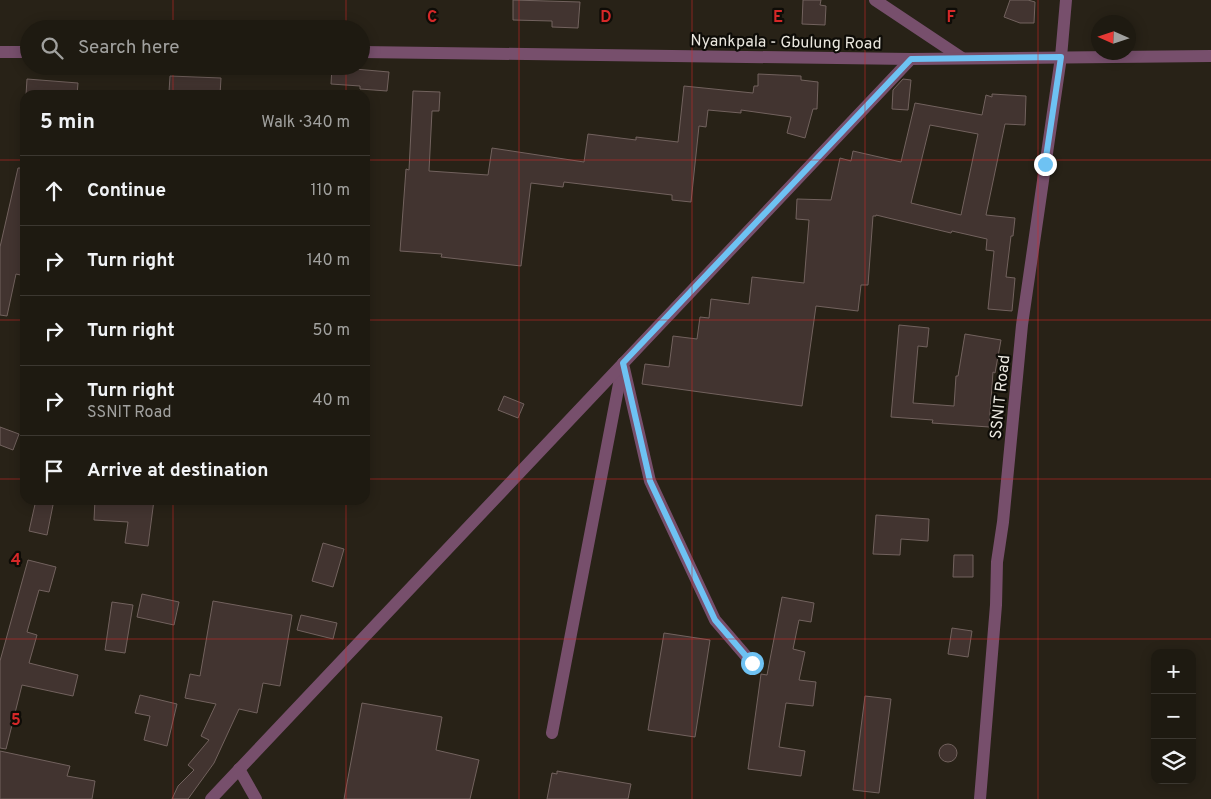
<!DOCTYPE html>
<html lang="en">
<head>
<meta charset="utf-8">
<style>
  body { margin:0; font-family:Overpass,sans-serif; background:#26231a; color:#f1f3f6 }
  .controls { position:absolute; right:15px; bottom:15px; display:grid; overflow:hidden; border-radius:10px; box-shadow:0 2px 12px #0003 }
  .controls button { width:45px; height:45px; display:grid; place-items:center; padding:0; border:0; border-bottom:1px solid #3c3831; background:#1e1a11; color:#f1f3f6; font:25px sans-serif }
  .compass { position:absolute; left:1091px; top:15px; width:45px; height:45px; border-radius:50%; background:#1e1a11; box-shadow:0 2px 12px #0003; rotate:273deg }
  .stop { position:absolute; width:15px; height:15px; margin:-11px; border:4px solid #6ec2f3; border-radius:50%; background:#fff }
  .stop.end { background:#6ec2f3; border-color:#fff; box-shadow:0 1px 5px #0008 }
  .list { margin:0; padding:0; list-style:none }
  h2 { display:flex; justify-content:space-between; align-items:center; height:65px; margin:0; padding:0 20px; font-size:21px }
  h2 small { font-size:16px; font-weight:400; color:#a1a19f }
  .list li { display:grid; grid-template-columns:32px 1fr auto; gap:15px; align-items:center; box-sizing:border-box; height:70px; padding:0 20px; border-top:1px solid #3c3831 }
  .list b { display:block; font-size:19px; white-space:nowrap }
  .list p { margin:0; font-size:16px; white-space:nowrap; color:#a1a19f }
  .list em { font-size:16px; font-style:normal; color:#a1a19f }
  .icon { flex:none; width:28px; height:28px; fill:none; stroke:currentColor; stroke-width:2; stroke-linecap:round; stroke-linejoin:round }
  .map { position:relative; flex:none; width:1211px; height:799px; overflow:hidden }
  .search { position:absolute; background:#1e1a11; box-shadow:0 2px 12px #0003; left:20px; top:20px; width:350px; height:55px; display:flex; align-items:center; gap:12px; box-sizing:border-box; padding:0 18px; border-radius:28px; color:#a1a19f; font-size:19px }
  .panel { position:absolute; background:#1e1a11; box-shadow:0 2px 12px #0003; left:20px; top:90px; width:350px; height:415px; border-radius:15px }
  .map>svg:first-child { display:block }
  .building { fill:#423430; stroke:#72625e; fill-rule:evenodd }
  .lines { fill:none; stroke-linecap:round; stroke-linejoin:round }
  .street { stroke:#774f6c; stroke-width:12 }
  .route { stroke:#6ec2f3; stroke-width:6 }
  .grid { fill:none; stroke:#d62828; stroke-width:1; stroke-opacity:0.55 }
  .labels { text-anchor:middle; stroke-width:4.5; stroke-linejoin:round; paint-order:stroke }
  .street-label { font-size:16px; fill:#eae7df; stroke:#0e0c07 }
  .grid-label { font-size:16px; text-anchor:middle; font-weight:bold; fill:#d62828; stroke:#0e0c07; stroke-width:4.5; stroke-linejoin:round; paint-order:stroke }
</style>
</head>
<body>
<div class="map">
<svg width="1211" height="799" viewBox="0 0 1211 799">
  <rect width="100%" height="100%" fill="#282217"/>
  <g class="building">
    <path d="M513 0 580 2 578 28 552 27V21L513 20Z"/>
    <path d="M803 0H821L820 5 826 6 825 25 802 24Z"/>
    <path d="M1010 0H1028L1035 2 1034 23H1020L1004 17Z"/>
    <path d="M332 67 389 72 387 91 360 89V86L331 84Z"/>
    <path d="M758 74 801 76V80L818 82 817 109H813L805 138 787 133 791 117 741 110V113L708 110 706 127 699 126 691 202 672 200V195L564 182 563 187 531 183 521 266 441 257 442 254 400 251 406 169 409 170 413 91 440 92 439 111H432L429 171 488 175 492 148 584 162 588 134 636 140V137L678 142 684 86 753 93 754 86H758Z"/>
    <path d="M170 76 221 78 220 95 169 92Z"/>
    <path d="M27 79 78 83 77 95H26Z"/>
    <path d="M903 79 911 80 908 110 892 109 893 90Z"/>
    <path d="M992 94 1026 96 1025 125 1005 124 986 215 1015 218 1013 236H1011L1006 277 1015 278 1012 311 988 309 994 251 986 250 987 239 952 231 951 233 876 215V216H873L868 285H861L858 311 816 306 802 406 642 384 645 364 669 367 673 336 697 339 700 317 709 318 711 299 749 304 752 277 804 283 809 220 796 219 797 199 831 200 840 158 851 161 853 151 901 162 915 103 982 115 986 95 992 97ZM930 125 978 134 961 215 911 203Z"/>
    <path d="M18 168H25V232L21 253 25 254V276L16 274 7 316 0 315V247Z"/>
    <path d="M899 325 929 328 927 347 918 346 913 403 954 406 956 376H958L965 334 1001 340 995 373 993 372 989 427 932 423 933 420 891 417Z"/>
    <path d="M504 396 524 404 518 418 498 410Z"/>
    <path d="M0 427 19 434 13 450 0 445Z"/>
    <path d="M36 500H54L47 535 29 531Z"/>
    <path d="M95 500H154L148 546 125 543 128 522 94 520Z"/>
    <path d="M876 515 929 519 928 541 901 539 900 555 873 554Z"/>
    <path d="M323 543 344 549 333 587 312 581Z"/>
    <path d="M954 555H973V577H953Z"/>
    <path d="M28 560 56 567 49 592 39 590 27 632 37 635 29 663 78 675 73 696 22 685 6 749 0 748V661Z"/>
    <path d="M142 594 179 602 174 625 137 617Z"/>
    <path d="M782 597 814 603 811 622 799 620 793 649 805 652 799 680 816 682 813 706 786 703 779 747 805 751 801 776 748 769 761 674 767 675Z"/>
    <path d="M213 601 292 615 280 686 263 683 257 713 239 709 214 763 188 799H172L178 786 194 770 188 765 209 740 201 736 216 704 185 698 190 674 200 676Z"/>
    <path d="M112 602 133 605 125 653 105 650Z"/>
    <path d="M301 615 337 623 333 639 297 630Z"/>
    <path d="M952 628 972 631 968 657 948 654Z"/>
    <path d="M664 633 710 640 695 737 648 730Z"/>
    <path d="M140 695 177 704 167 746 144 740 150 716 135 713Z"/>
    <path d="M865 696 891 699 879 793 853 790Z"/>
    <path d="M362 703 442 717 436 750 479 760 470 799H344Z"/>
    <circle cx="948" cy="753" r="9"/>
    <path d="M0 751 70 766 67 776 95 781 92 799H0Z"/>
    <path d="M557 771 631 784 628 799H547L552 773 557 774Z"/>
  </g>
  <g class="lines">
    <g class="street">
      <path d="M875 0 962 58"/>
      <path d="M0 52H29"/>
      <path d="M361 52 911 59 1211 56"/>
      <path d="M624 368 650 481 715 620 752 663"/>
      <path d="M552 733 623 363"/>
      <path d="M239 769 256 799"/>
      <path d="M211 799 911 59"/>
      <path d="M980 799 996 605 997 562 1003 522 1022 325 1061 57 1066 0"/>
    </g>
  </g>
  <g class="lines">
    <path class="route" d="M752 663 715 620 650 481 623 363 911 59 1061 57 1045 164"/>
  </g>
  <path class="grid" d="M173 0V29M346 0V29M519 0V799M692 0V799M865 0V799M1038 0V799M173 66V95M346 66V95M0 160H25M365 160H1211M0 320H25M365 320H1211M0 479H25M365 479H1211M173 500V799M346 500V799M0 639H1211"/>
  <g class="labels">
    <g class="street-label">
      <text transform="translate(786 41) rotate(1)" y="6">Nyankpala - Gbulung Road</text>
      <text transform="translate(999 397) rotate(-84)" y="6">SSNIT Road</text>
    </g>
  </g>
  <g class="grid-label">
    <text x="432" y="22">C</text>
    <text x="606" y="22">D</text>
    <text x="778" y="22">E</text>
    <text x="951" y="22">F</text>
    <text x="16" y="565">4</text>
    <text x="16" y="725">5</text>
  </g>
</svg>
<div class="controls">
<button>+</button>
<button>−</button>
<button><svg class="icon" aria-label="layers" viewBox="0 0 24 24"><path d="M12 4l9 5-9 5-9-5zM3 14l9 5 9-5"/></svg></button>
</div>
<svg class="compass" viewBox="-18 -18 36 36"><path d="M0-13l5 13h-10z" fill="#e53935"/><path d="M0 13l5-13h-10z" fill="#a1a19f"/></svg>
<div class="stop" style="left:752px;top:663px"></div>
<div class="stop end" style="left:1045px;top:164px"></div>
<div class="search"><svg class="icon" aria-label="search" viewBox="0 0 24 24"><circle cx="10" cy="10" r="6"/><path d="M15 15l6 6"/></svg>Search here</div>
<section class="panel">
<h2>5 min<small>Walk · 340 m</small></h2>
<ul class="list">
<li><svg class="icon" aria-label="ahead" viewBox="0 0 24 24"><path d="M12 20V5M6 11l6-6 6 6"/></svg><div><b>Continue</b></div><em>110 m</em></li>
<li><svg class="icon" aria-label="right" viewBox="0 0 24 24"><path d="M7 20v-9h11M14 6l5 5-5 5"/></svg><div><b>Turn right</b></div><em>140 m</em></li>
<li><svg class="icon" aria-label="right" viewBox="0 0 24 24"><path d="M7 20v-9h11M14 6l5 5-5 5"/></svg><div><b>Turn right</b></div><em>50 m</em></li>
<li><svg class="icon" aria-label="right" viewBox="0 0 24 24"><path d="M7 20v-9h11M14 6l5 5-5 5"/></svg><div><b>Turn right</b><p>SSNIT Road</p></div><em>40 m</em></li>
<li><svg class="icon" aria-label="arrive" viewBox="0 0 24 24"><path d="M6 21V4h12l-3 4 3 4H6"/></svg><div><b>Arrive at destination</b></div></li>
</ul>
</section>
</div>
</body>
</html>
